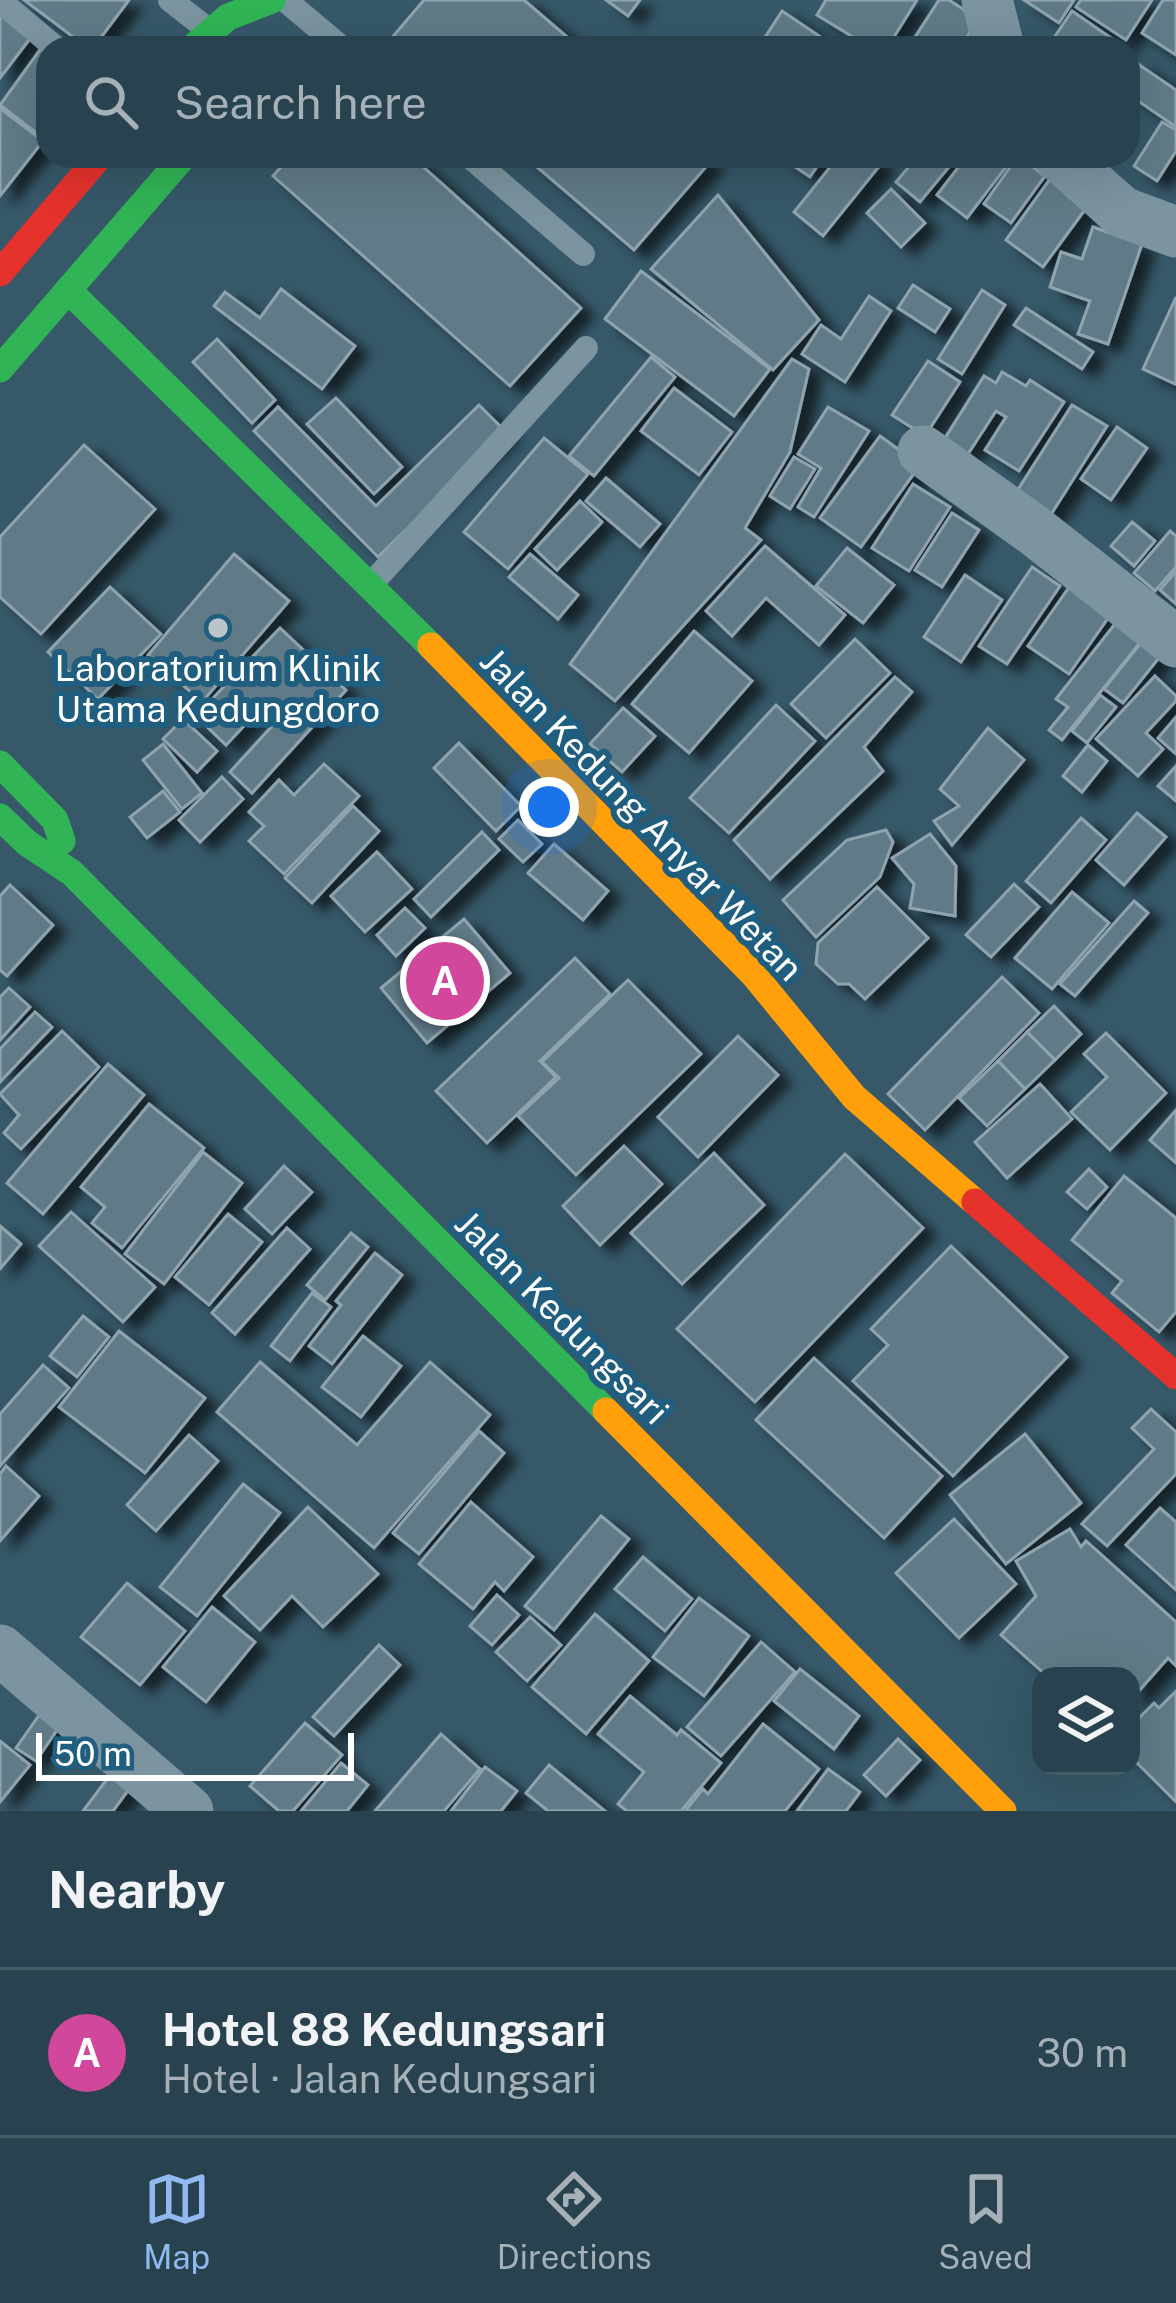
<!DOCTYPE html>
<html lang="en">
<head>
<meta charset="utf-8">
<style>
  body { margin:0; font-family:"Public Sans",sans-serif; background:#304956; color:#f1f3f6 }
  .controls { position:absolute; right:36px; bottom:36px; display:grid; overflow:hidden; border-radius:24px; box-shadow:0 12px 48px #0002 }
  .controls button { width:108px; height:108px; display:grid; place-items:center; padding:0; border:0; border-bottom:3px solid #445b66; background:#28424f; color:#f1f3f6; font:60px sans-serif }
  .scale { position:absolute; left:36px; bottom:30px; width:318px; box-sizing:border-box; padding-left:12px; border:6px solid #fff; border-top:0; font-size:33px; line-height:42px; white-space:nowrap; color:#fff; -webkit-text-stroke:9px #205e7f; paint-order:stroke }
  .you { position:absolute; left:549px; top:807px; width:42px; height:42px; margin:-30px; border:9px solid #fff; border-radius:50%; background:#1a73e8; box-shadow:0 0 0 18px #1a73e833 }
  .badge { display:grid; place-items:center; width:78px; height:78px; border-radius:50%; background:#90b9f0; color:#fff; font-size:39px; font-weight:700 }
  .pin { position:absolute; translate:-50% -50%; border:6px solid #fff; box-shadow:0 3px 12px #0006 }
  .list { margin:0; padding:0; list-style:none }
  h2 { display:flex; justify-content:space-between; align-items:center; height:156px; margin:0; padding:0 48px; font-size:51px }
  h2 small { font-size:39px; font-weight:400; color:#a5b0b7 }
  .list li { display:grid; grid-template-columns:78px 1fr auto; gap:36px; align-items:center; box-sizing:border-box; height:168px; padding:0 48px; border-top:3px solid #445b66 }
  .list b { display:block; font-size:45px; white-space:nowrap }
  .list p { margin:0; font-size:39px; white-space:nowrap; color:#a5b0b7 }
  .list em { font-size:39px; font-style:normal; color:#a5b0b7 }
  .icon { flex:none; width:66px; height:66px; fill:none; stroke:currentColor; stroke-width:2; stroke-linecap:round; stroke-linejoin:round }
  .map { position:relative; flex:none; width:1176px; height:1811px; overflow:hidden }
  .search { position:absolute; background:#28424f; box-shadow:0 12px 48px #0002; left:36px; right:36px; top:36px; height:132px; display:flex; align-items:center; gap:30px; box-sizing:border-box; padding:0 42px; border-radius:36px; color:#a5b0b7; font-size:45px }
  .sheet { height:324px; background:#28424f }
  nav { display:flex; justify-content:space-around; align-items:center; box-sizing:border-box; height:168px; border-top:3px solid #445b66; background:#28424f; font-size:33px; color:#a5b0b7 }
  nav a { display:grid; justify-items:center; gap:6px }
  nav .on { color:#90b9f0 }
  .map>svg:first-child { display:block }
  .building { fill:#607a87; stroke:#8fa4ae; stroke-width:3; filter:url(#shadow) }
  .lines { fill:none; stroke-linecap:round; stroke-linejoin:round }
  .lane { stroke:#7b94a0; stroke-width:24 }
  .street { stroke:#7b94a0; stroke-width:51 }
  .fast { stroke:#30b455; stroke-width:27 }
  .slow { stroke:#ff9f0a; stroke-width:27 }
  .jam { stroke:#e5322d; stroke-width:27 }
  .poi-dot { fill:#b9c5ca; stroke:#205e7f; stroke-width:4.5 }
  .labels { text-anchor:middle; stroke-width:12; stroke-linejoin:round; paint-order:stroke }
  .poi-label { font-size:36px; fill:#fff; stroke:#205e7f }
  .street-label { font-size:36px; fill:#fff; stroke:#205e7f }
</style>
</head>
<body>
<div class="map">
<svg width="1176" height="1811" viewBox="0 0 1176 1811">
  <defs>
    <filter id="shadow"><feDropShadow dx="13" dy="8" stdDeviation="6" flood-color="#0009"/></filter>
  </defs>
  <rect width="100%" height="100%" fill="#365869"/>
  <g class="building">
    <path d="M24 0H129L93 48H88Z"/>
    <path d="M424 0H524L580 48H398L389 41Z"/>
    <path d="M606 0H640L628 16Z"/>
    <path d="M826 0H917L887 48H871L817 15Z"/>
    <path d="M939 0H949L978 19 960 48H908Z"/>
    <path d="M1024 0H1074L1059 23Z"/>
    <path d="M1081 0H1152L1126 40 1076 7Z"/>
    <path d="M1163 0H1176V55L1142 33Z"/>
    <path d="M0 5 35 32 0 78Z"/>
    <path d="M782 11 837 48H758Z"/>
    <path d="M1072 11 1124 47 1047 48Z"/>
    <path d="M45 43 48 48V135L42 130 39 135 0 105Z"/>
    <path d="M1138 64 1176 90V127L1128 94V79Z"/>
    <path d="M0 108 43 141 0 196Z"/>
    <path d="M1162 122 1176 130V151L1157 181 1134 166Z"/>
    <path d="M291 156H411L581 308 510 386 273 176Z"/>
    <path d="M524 156H705L711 161 634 250Z"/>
    <path d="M779 156H824L810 177Z"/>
    <path d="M839 156H871L881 164 823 236 794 212Z"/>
    <path d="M918 156H958L920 202 896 182Z"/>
    <path d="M967 156H1000L1009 163 967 218 937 195Z"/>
    <path d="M1018 156 1045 176 1011 223 984 204Z"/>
    <path d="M1055 172 1092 200 1043 267 1006 240Z"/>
    <path d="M891 189 925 223 901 247 867 213Z"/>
    <path d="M718 195 819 320 773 370 651 269Z"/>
    <path d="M1093 227 1142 244 1108 344 1078 334 1090 301 1050 287 1061 252 1082 259Z"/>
    <path d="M641 271 770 369 734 416 605 319Z"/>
    <path d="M913 285 950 309 935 332 898 308Z"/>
    <path d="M281 289 355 346 322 389 214 306 225 292 260 318Z"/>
    <path d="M982 290 1005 305 962 374 938 359Z"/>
    <path d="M869 296 891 311 845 382 802 354 821 325 841 339Z"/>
    <path d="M1176 297V381L1175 384 1143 369Z"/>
    <path d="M1026 308 1093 352 1082 369 1014 325Z"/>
    <path d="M217 339 275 400 252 423 193 362Z"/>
    <path d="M651 357 675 377 594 476 569 456Z"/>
    <path d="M792 359 809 369 790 452 745 528 761 540 615 701 570 664Z"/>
    <path d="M928 361 960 382 925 436 892 415Z"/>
    <path d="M1002 372 1026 386 1030 380 1064 402 1019 471 985 450 1006 417 996 411 966 457 942 443 984 376 996 383Z"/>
    <path d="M674 388 732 432 699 475 641 431Z"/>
    <path d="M336 398 402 467 374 494 307 424Z"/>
    <path d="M479 405 506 432 378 557 254 431 278 407 376 506Z"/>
    <path d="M1072 405 1107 426 1043 527 1008 505Z"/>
    <path d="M828 407 869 431 814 517 798 507 821 468 798 454Z"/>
    <path d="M1117 427 1147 448 1111 500 1081 479Z"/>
    <path d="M880 436 920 465 861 547 820 518Z"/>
    <path d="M544 438 588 474 508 569 464 532Z"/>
    <path d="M84 445 155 509 41 634 0 597V537Z"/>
    <path d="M794 457 815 469 790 509 770 496Z"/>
    <path d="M606 478 660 524 640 547 586 501Z"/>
    <path d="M913 484 950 507 909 571 872 548Z"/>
    <path d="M580 501 602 522 557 570 535 549Z"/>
    <path d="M952 513 979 530 942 587 915 570Z"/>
    <path d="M1132 522 1155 541 1134 566 1111 546Z"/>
    <path d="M1170 531 1176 536V567L1155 591 1134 573Z"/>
    <path d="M765 546 845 615 819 645 766 598 732 636 706 611Z"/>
    <path d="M847 548 894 585 863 623 816 586Z"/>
    <path d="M234 554 289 601 202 702 148 655Z"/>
    <path d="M530 554 578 595 558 619 509 577Z"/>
    <path d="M1032 567 1060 586 1007 664 979 646Z"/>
    <path d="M1176 571V604L1160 590Z"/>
    <path d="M965 575 1002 600 961 662 924 637Z"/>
    <path d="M1072 583 1113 611 1069 674 1028 646Z"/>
    <path d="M110 587 161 634 98 699 48 652Z"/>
    <path d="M1122 615 1147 634 1062 740 1049 730 1068 707 1056 699Z"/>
    <path d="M280 628 346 690 252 793 230 772 283 714 268 700 226 745 196 716Z"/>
    <path d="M694 631 752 681 689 753 632 704Z"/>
    <path d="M1148 634 1166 649 1123 703 1104 689Z"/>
    <path d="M855 639 890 673 826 738 791 704Z"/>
    <path d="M1155 676 1176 696V701L1146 733 1163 749 1138 776 1096 739Z"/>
    <path d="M895 677 912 692 864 747 883 771 770 879 734 840Z"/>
    <path d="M1100 695 1116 707 1087 743 1072 731Z"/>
    <path d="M776 705 815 741 729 833 690 798Z"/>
    <path d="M623 708 655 736 622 772 590 744Z"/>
    <path d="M1176 717V754L1158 738Z"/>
    <path d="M183 719 217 751 197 772 163 739Z"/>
    <path d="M988 728 1024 760 952 845 934 821 959 806 940 789Z"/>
    <path d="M459 743 521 806 496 831 434 768Z"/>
    <path d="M163 744 202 793 182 809 143 760Z"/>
    <path d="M1088 745 1107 761 1082 792 1063 776Z"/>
    <path d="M324 764 359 796 284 874 249 841 264 826 249 812 279 780 294 795Z"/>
    <path d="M1176 766V801L1158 786Z"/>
    <path d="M222 777 243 799 200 842 179 820Z"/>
    <path d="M163 791 180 812 147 838 130 817Z"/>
    <path d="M353 806 379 831 312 903 285 878Z"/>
    <path d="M1137 813 1166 837 1124 885 1096 860Z"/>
    <path d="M1081 818 1106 840 1051 903 1026 881Z"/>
    <path d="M518 820 542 844 523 862 499 839Z"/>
    <path d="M886 830 893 842 880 877 816 937 783 900 847 840Z"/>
    <path d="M482 832 499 850 431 917 414 899Z"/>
    <path d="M930 834 956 866 955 916 910 908 914 884 892 858Z"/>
    <path d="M554 844 608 891 583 920 528 873Z"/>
    <path d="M377 852 412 889 365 932 331 896Z"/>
    <path d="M1014 884 1039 907 991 957 966 935Z"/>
    <path d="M10 885 53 925 7 976 0 970V896Z"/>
    <path d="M877 887 928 938 865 999 849 984H838L816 964 818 943Z"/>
    <path d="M1072 892 1109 923 1052 989 1015 958Z"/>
    <path d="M1134 901 1148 913 1075 996 1060 984Z"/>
    <path d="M405 908 425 928 396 956 377 935Z"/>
    <path d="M464 919 510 973 427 1043 381 988Z"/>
    <path d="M575 958 610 994 540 1061 556 1077 487 1143 436 1091Z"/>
    <path d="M1002 977 1039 1013 925 1130 888 1094Z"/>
    <path d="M628 980 701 1054 576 1175 518 1116 559 1078 542 1062Z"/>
    <path d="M9 988 30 1007 0 1040V997Z"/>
    <path d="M1054 1006 1081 1034 1055 1060 1027 1032Z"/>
    <path d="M35 1012 52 1027 0 1082V1049Z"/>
    <path d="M62 1031 99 1067 21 1149 4 1133 19 1115 0 1094Z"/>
    <path d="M1027 1032 1055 1060 1025 1089 998 1061Z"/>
    <path d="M1106 1033 1166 1093 1110 1150 1071 1112 1107 1077 1084 1054Z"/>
    <path d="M738 1036 778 1075 698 1157 658 1117Z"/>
    <path d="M998 1061 1025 1089 987 1126 959 1098Z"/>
    <path d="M108 1064 144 1095 43 1214 7 1183Z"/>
    <path d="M1040 1084 1072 1119 1007 1178 975 1142Z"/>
    <path d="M149 1104 204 1148 122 1248 92 1223 105 1207 81 1187Z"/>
    <path d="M1176 1110V1163L1150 1140Z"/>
    <path d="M624 1146 662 1184 600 1245 563 1206Z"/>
    <path d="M203 1152 242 1183 164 1284 125 1254Z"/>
    <path d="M714 1153 764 1205 682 1284 631 1233Z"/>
    <path d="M845 1154 923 1228 755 1402 677 1329Z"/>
    <path d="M284 1166 312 1192 272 1234 245 1209Z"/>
    <path d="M1089 1169 1107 1187 1087 1209 1067 1192Z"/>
    <path d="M1124 1176 1176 1218V1312L1159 1332 1112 1293 1122 1281 1072 1240Z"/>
    <path d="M71 1212 155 1287 123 1322 39 1246Z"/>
    <path d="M228 1214 262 1242 209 1305 175 1277Z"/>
    <path d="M0 1226 21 1244 0 1269Z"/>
    <path d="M287 1228 310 1249 235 1334 212 1313Z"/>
    <path d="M351 1233 368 1247 325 1300 307 1285Z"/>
    <path d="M951 1246 1067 1357 953 1476 853 1381 888 1345 871 1329Z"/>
    <path d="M375 1253 402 1275 332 1364 309 1346 341 1305 336 1301Z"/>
    <path d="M312 1293 331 1307 290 1361 271 1346Z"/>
    <path d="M83 1316 109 1337 77 1377 50 1356Z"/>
    <path d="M119 1331 205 1398 145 1473 59 1407Z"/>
    <path d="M363 1336 401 1366 361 1417 322 1387Z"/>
    <path d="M814 1358 942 1476 884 1538 756 1420Z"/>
    <path d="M260 1362 357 1445 430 1362 490 1415 374 1548 217 1412Z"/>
    <path d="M43 1365 69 1388 0 1466V1414Z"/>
    <path d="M1151 1409 1176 1432V1474L1107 1546 1082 1524 1154 1449 1132 1428Z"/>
    <path d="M479 1431 504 1453 419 1554 393 1533Z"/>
    <path d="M1025 1434 1081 1503 1006 1564 950 1495Z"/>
    <path d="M189 1435 218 1461 156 1531 127 1505Z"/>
    <path d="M6 1466 39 1496 0 1541V1474Z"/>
    <path d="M243 1484 280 1513 197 1616 160 1587Z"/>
    <path d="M471 1502 533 1557 504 1591 495 1582 473 1609 419 1564Z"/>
    <path d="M308 1507 378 1574 323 1627 292 1596 260 1630 224 1596Z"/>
    <path d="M1160 1508 1176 1522V1590L1126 1545Z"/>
    <path d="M601 1516 629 1539 554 1630 525 1606Z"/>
    <path d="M954 1519 1016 1584 959 1638 896 1573Z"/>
    <path d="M1070 1529 1081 1547 1086 1541 1176 1622V1666L1168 1658 1131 1700V1676H1047L1001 1635 1036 1596 1016 1561Z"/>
    <path d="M643 1557 692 1599 665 1631 615 1589Z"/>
    <path d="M127 1583 185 1631 140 1685 81 1637Z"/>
    <path d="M497 1595 519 1615 492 1645 470 1626Z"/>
    <path d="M699 1598 749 1636 704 1696 653 1657Z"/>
    <path d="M212 1607 255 1642 206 1702 163 1667Z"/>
    <path d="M595 1614 649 1661 586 1734 532 1687Z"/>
    <path d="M530 1617 561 1645 527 1681 496 1652Z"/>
    <path d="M761 1642 795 1672 721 1756 687 1727Z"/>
    <path d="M379 1645 400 1665 334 1736 313 1717Z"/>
    <path d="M800 1669 859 1716 834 1749 774 1701Z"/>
    <path d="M1176 1691V1802L1131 1757V1726L1154 1703 1159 1708Z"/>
    <path d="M630 1696 677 1735 681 1730 721 1763 681 1811H627L618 1804 644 1772 598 1734Z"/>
    <path d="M49 1701 68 1714 36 1761 16 1748Z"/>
    <path d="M305 1723 342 1755 293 1811H279L250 1786Z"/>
    <path d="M763 1724 819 1769 785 1811H685L703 1789 708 1794Z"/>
    <path d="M441 1734 480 1769 444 1811H375Z"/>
    <path d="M898 1739 920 1760 886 1796 864 1775Z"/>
    <path d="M0 1741 30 1765 0 1802Z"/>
    <path d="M341 1763 368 1785 347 1811H301Z"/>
    <path d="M549 1765 605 1811H548L526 1793Z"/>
    <path d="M485 1767 517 1791 501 1811H451Z"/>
    <path d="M828 1769 860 1792 846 1811H797Z"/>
    <path d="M113 1771 132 1785 113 1811H83Z"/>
  </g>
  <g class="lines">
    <g class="lane">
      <path d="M170 0 206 28"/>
      <path d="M285 0 342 48"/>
      <path d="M0 1 56 48"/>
      <path d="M469 156 583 254"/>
      <path d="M373 582 586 348"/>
    </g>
    <g class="street">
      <path d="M987 0 999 48"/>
      <path d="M1059 156 1122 212 1176 232"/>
      <path d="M923 451 1035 531 1176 642"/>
      <path d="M0 1650 188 1811"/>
    </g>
    <g class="fast">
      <path d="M192 48 228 17 272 0"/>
      <path d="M68 290 431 646"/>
      <path d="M0 369 184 156"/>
      <path d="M0 764 55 820 62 841"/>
      <path d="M0 817 27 843 72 873 606 1411"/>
    </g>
    <g class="slow">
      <path d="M431 646 754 975 854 1097 975 1202"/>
      <path d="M606 1411 1003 1811"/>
    </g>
    <g class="jam">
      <path d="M0 273 100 156"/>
      <path d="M975 1202 1176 1376"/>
    </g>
  </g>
  <circle class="poi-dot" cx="218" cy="628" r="12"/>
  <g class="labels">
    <g class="poi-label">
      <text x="218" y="681">Laboratorium Klinik<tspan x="218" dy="41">Utama Kedungdoro</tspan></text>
    </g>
    <g class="street-label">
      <text transform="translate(642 814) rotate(46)" y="13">Jalan Kedung Anyar Wetan</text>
      <text transform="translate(562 1317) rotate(45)" y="13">Jalan Kedungsari</text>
    </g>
  </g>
</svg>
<div class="controls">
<button><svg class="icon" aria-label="layers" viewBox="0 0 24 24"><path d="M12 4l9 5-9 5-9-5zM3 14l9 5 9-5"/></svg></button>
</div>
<div class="scale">50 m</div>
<div class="you"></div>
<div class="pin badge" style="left:445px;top:981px;background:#d1479c">A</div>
<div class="search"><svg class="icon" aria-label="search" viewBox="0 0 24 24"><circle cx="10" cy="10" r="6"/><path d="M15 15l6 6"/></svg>Search here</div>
</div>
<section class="sheet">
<h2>Nearby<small></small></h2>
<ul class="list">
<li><span class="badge" style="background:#d1479c">A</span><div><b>Hotel 88 Kedungsari</b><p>Hotel · Jalan Kedungsari</p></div><em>30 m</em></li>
</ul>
</section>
<nav>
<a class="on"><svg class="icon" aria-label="map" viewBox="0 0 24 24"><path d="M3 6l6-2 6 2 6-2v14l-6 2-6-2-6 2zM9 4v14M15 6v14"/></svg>Map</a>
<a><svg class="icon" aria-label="directions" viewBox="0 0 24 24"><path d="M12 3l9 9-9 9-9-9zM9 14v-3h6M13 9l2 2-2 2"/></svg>Directions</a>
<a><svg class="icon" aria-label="saved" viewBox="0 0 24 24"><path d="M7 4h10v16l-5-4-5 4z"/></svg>Saved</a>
</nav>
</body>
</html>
